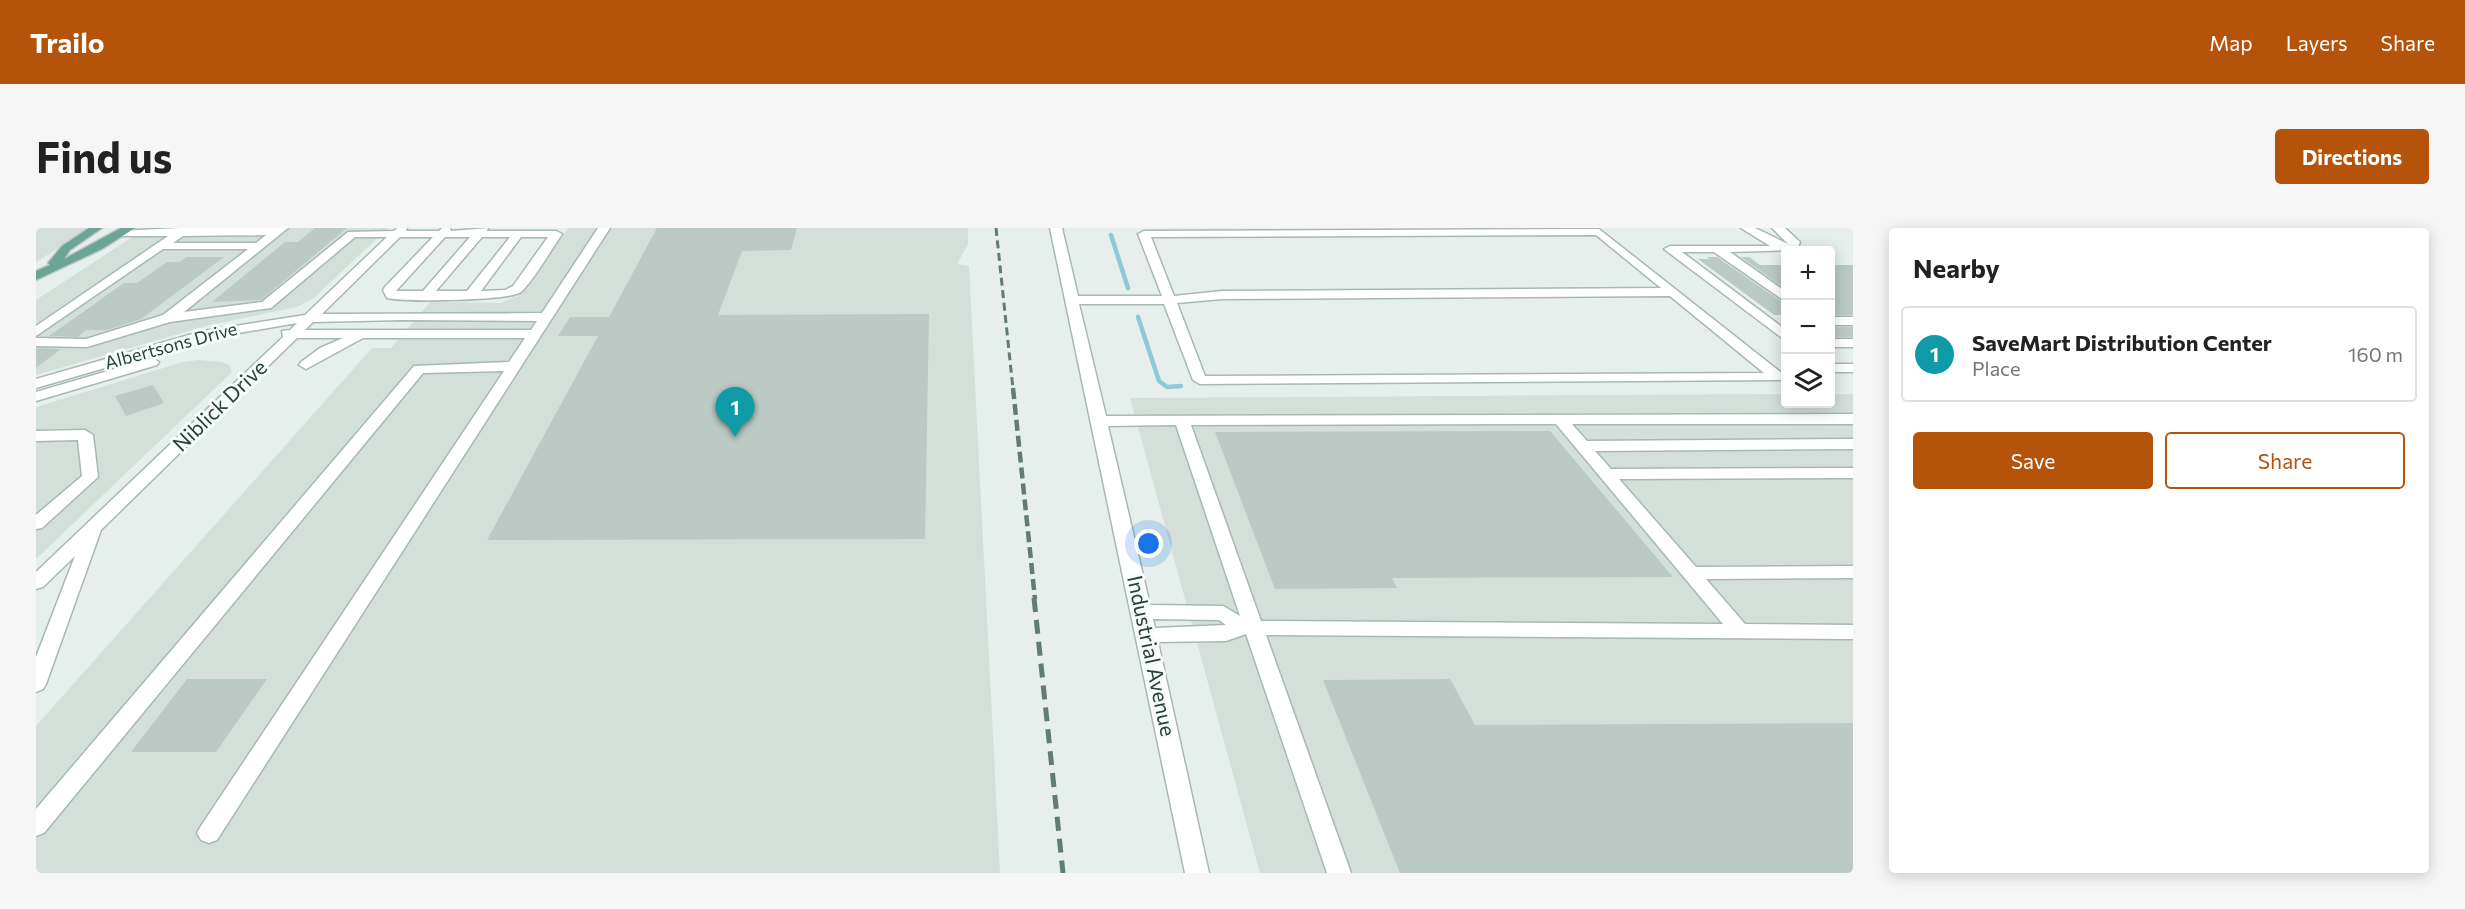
<!DOCTYPE html>
<html lang="en">
<head>
<meta charset="utf-8">
<style>
  body { margin:0; font-family:Commissioner,sans-serif; background:#f6f6f6; color:#222 }
  .controls { position:absolute; right:18px; top:18px; display:grid; overflow:hidden; border-radius:6px; box-shadow:0 3px 15px #0003 }
  .controls button { width:54px; height:54px; display:grid; place-items:center; padding:0; border:0; border-bottom:2px solid #e0e0e0; background:#fff; color:#222; font:30px sans-serif }
  .you { position:absolute; left:1113px; top:316px; width:21px; height:21px; margin:-15px; border:4px solid #fff; border-radius:50%; background:#1a73e8; box-shadow:0 0 0 9px #1a73e833 }
  .badge { display:grid; place-items:center; width:39px; height:39px; border-radius:50%; background:#b45309; color:#fff; font-size:20px; font-weight:700 }
  .pin { position:absolute; translate:-50% -50px; filter:drop-shadow(0 2px 3px #0008) }
  .pin::after { content:''; position:absolute; top:32px; width:21px; height:18px; background:inherit; clip-path:polygon(0 0,100% 0,50% 100%) }
  .list { margin:0; padding:0; list-style:none }
  h2 { display:flex; justify-content:space-between; align-items:center; height:78px; margin:0; padding:0 24px; font-size:26px }
  h2 small { font-size:20px; font-weight:400; color:#767676 }
  .list li { display:grid; grid-template-columns:39px 1fr auto; gap:18px; align-items:center; box-sizing:border-box; height:96px; margin:0 12px 12px; padding:0 12px; border:2px solid #e0e0e0; border-radius:6px }
  .list b { display:block; font-size:22px; white-space:nowrap }
  .list p { margin:0; font-size:20px; white-space:nowrap; color:#767676 }
  .list em { font-size:20px; font-style:normal; color:#767676 }
  .actions { display:flex; gap:12px; padding:18px 24px }
  .actions a { flex:1; padding:14px 0; border:2px solid #b45309; border-radius:6px; text-align:center; font-size:21px; color:#b45309 }
  .actions .main { background:#b45309; color:#fff }
  .icon { flex:none; width:33px; height:33px; fill:none; stroke:currentColor; stroke-width:2; stroke-linecap:round; stroke-linejoin:round }
  .map { position:relative; flex:none; width:1817px; height:645px; overflow:hidden; border-radius:6px }
  header { display:flex; align-items:center; gap:36px; box-sizing:border-box; height:84px; padding:0 30px; background:#b45309; color:#fff }
  header strong { font-size:28px }
  nav { display:flex; gap:33px; margin-inline-start:auto; font-size:21px }
  .intro { display:flex; align-items:center; justify-content:space-between; box-sizing:border-box; height:144px; padding:0 36px }
  h1 { margin:0; font-size:42px }
  .button { padding:15px 27px; border-radius:6px; background:#b45309; color:#fff; font-size:21px; font-weight:700 }
  main { display:flex; gap:36px; padding:0 36px }
  aside { flex:1; background:#fff; border-radius:6px; box-shadow:0 3px 15px #0003 }
  .map>svg:first-child { display:block }
  .built { fill:#d4dfda }
  .lines { fill:none; stroke-linecap:round; stroke-linejoin:round }
  .stream { stroke:#8ec9d4; stroke-width:4.5 }
  .building { fill:#bbcac4 }
  .minor-casing { stroke:#a8b8b2; stroke-width:3 }
  .major-casing { stroke:#c2cac8; stroke-width:3 }
  .minor { fill:#fff; fill-rule:evenodd }
  .major { fill:#6aa596; fill-rule:evenodd }
  .rail-far2 { stroke:#5f7d75; stroke-width:3; stroke-dasharray:8 4.5; stroke-linecap:butt }
  .rail-far1 { stroke:#5f7d75; stroke-width:4.5; stroke-dasharray:11 5; stroke-linecap:butt }
  .rail { stroke:#5f7d75; stroke-width:5; stroke-dasharray:14 8; stroke-linecap:butt }
  .labels { text-anchor:middle; stroke-width:6; stroke-linejoin:round; paint-order:stroke }
  .far-street-label { font-size:18px; fill:#24423a; stroke:#f7fbf9 }
  .street-label { font-size:21px; fill:#24423a; stroke:#f7fbf9 }
</style>
</head>
<body>
<header>
<strong>Trailo</strong>
<nav><a>Map</a><a>Layers</a><a>Share</a></nav>
</header>
<div class="intro"><h1>Find us</h1><a class="button">Directions</a></div>
<main>
<div class="map">
<svg width="1817" height="645" viewBox="0 0 1817 645">
  <rect width="100%" height="100%" fill="#e6efeb"/>
  <g class="built">
    <path d="M0 0H55L0 34Z"/>
    <path d="M110 0H352L278 70 261 79 174 97 0 147V72Z"/>
    <path d="M532 0H932V16L921 36 933 38 964 645H0V498L336 120H355L394 74 464 75 484 67Z"/>
    <path d="M163 132 186 134 193 137 196 144 0 331V179L147 134Z"/>
    <path d="M1749 166 1750 176H1794L1795 166H1817V645H1224L1094 170Z"/>
  </g>
  <g class="lines">
    <g class="stream">
      <path d="M1075 7 1092 60"/>
      <path d="M1102 89 1123 153 1131 159 1145 158"/>
    </g>
  </g>
  <g class="building">
    <path d="M279 0H311L225 72 176 74 249 14H262Z"/>
    <path d="M621 0H761L755 22 706 23 682 87 893 86 889 311 451 312 562 108H522L534 89H573Z"/>
    <path d="M151 29H188L105 91 71 102H50L42 109 13 108 88 55H101L131 34H143Z"/>
    <path d="M1671 29H1681L1749 76V87H1738L1662 31H1674Z"/>
    <path d="M1705 29H1713L1724 37H1749V61Z"/>
    <rect x="1794" y="37" width="23" height="50"/>
    <rect x="1794" y="99" width="23" height="10"/>
    <path d="M0 120 25 121 0 140Z"/>
    <path d="M117 157 128 175 90 188 79 168Z"/>
    <path d="M1514 203 1637 349 1356 350 1361 360 1239 361 1179 204Z"/>
    <path d="M151 451H231L180 524H95Z"/>
    <path d="M1414 451 1439 497 1817 495V645H1364L1287 452Z"/>
  </g>
  <g class="lines">
    <defs>
      <g id="minor">
        <path d="M144 0H252L148 84 226 74 312 4 358 3 361 0H371L370 3H403L406 0H414L415 3 452 0 451 3H520L526 6C516 21 497 53 485 64 474 73 367 74 351 70L347 62 349 59 397 9H364L286 86 506 85 562 0H574L181 612 173 615 165 612 161 605 165 598 468 143 387 145 8 605 0 608V581L378 138 473 134 489 110H327L270 141 263 137 265 134 284 120 307 110H261L65 302 10 456 7 461 0 464V429L39 328 7 359 0 361V344L247 109 246 103 254 102 261 95 168 111 0 160V151L167 103 269 87 351 9H319L235 80 134 94 51 119 0 118V110L50 111 127 87 212 21H127L0 108V98L132 8H86L80 5 82 3ZM230 7 220 15H137L147 8ZM409 9H434L387 63H360ZM446 9H474L431 63H400ZM485 9H512L477 58 469 62 445 63ZM366 92 501 93 495 102H269L277 94Z"/>
        <path d="M1014 0H1026L1042 68H1126L1102 6 1108 3 1563 1 1747 146V152L1164 156 1157 152 1128 76H1043L1070 188 1817 186V196H1536L1551 213 1817 211V221L1559 223 1575 241 1817 240V250L1583 251 1660 339 1817 338V350L1670 351 1709 396 1817 397V411L1230 407 1315 645H1291L1210 406 1190 413 1122 414 1173 645H1149ZM1560 7 1625 60 1186 63 1138 68 1115 9ZM1634 68 1728 145 1169 148 1141 75 1186 71ZM1520 196 1687 396 1225 393 1155 197ZM1140 197 1204 388 1187 378 1114 377 1072 198ZM1117 391 1183 392 1190 397 1119 400Z"/>
        <path d="M1705 0H1719L1752 16 1736 0H1749L1764 14 1761 22 1694 24 1750 64V74L1678 24H1646L1750 102V113L1628 21 1634 18H1734Z"/>
        <rect x="1794" y="89" width="23" height="8"/>
        <rect x="1794" y="111" width="23" height="8"/>
        <path d="M116 130 123 134 121 137 0 173V164Z"/>
        <rect x="1794" y="136" width="23" height="8"/>
        <path d="M49 202 57 207 62 249 6 300 0 301V287L46 248 42 212 0 213V203Z"/>
      </g>
      <path id="major" d="M53 0H66L34 22 28 31 85 0H99L66 21 0 52V43L14 37 12 35 26 18Z"/>
    </defs>
    <use href="#minor" class="minor-casing"/>
    <use href="#major" class="major-casing"/>
    <use href="#minor" class="minor"/>
    <use href="#major" class="major"/>
    <path class="rail-far2" d="M960 0 977 161"/>
    <path class="rail-far1" d="M977 160 999 371"/>
    <path class="rail" d="M998 370 1027 645"/>
  </g>
  <g class="labels">
    <g class="far-street-label">
      <text transform="translate(135 118) rotate(-15)" y="6">Albertsons Drive</text>
    </g>
    <g class="street-label">
      <text transform="translate(184 178) rotate(-44)" y="7">Niblick Drive</text>
      <text transform="translate(1115 428) rotate(78)" y="7">Industrial Avenue</text>
    </g>
  </g>
</svg>
<div class="controls">
<button>+</button>
<button>−</button>
<button><svg class="icon" aria-label="layers" viewBox="0 0 24 24"><path d="M12 4l9 5-9 5-9-5zM3 14l9 5 9-5"/></svg></button>
</div>
<div class="you"></div>
<div class="pin badge" style="left:699px;top:209px;background:#0f9aa8">1</div>
</div>
<aside>
<h2>Nearby<small></small></h2>
<ul class="list">
<li><span class="badge" style="background:#0f9aa8">1</span><div><b>SaveMart Distribution Center</b><p>Place</p></div><em>160 m</em></li>
</ul>
<div class="actions"><a class="main">Save</a><a>Share</a></div>
</aside>
</main>
</body>
</html>
